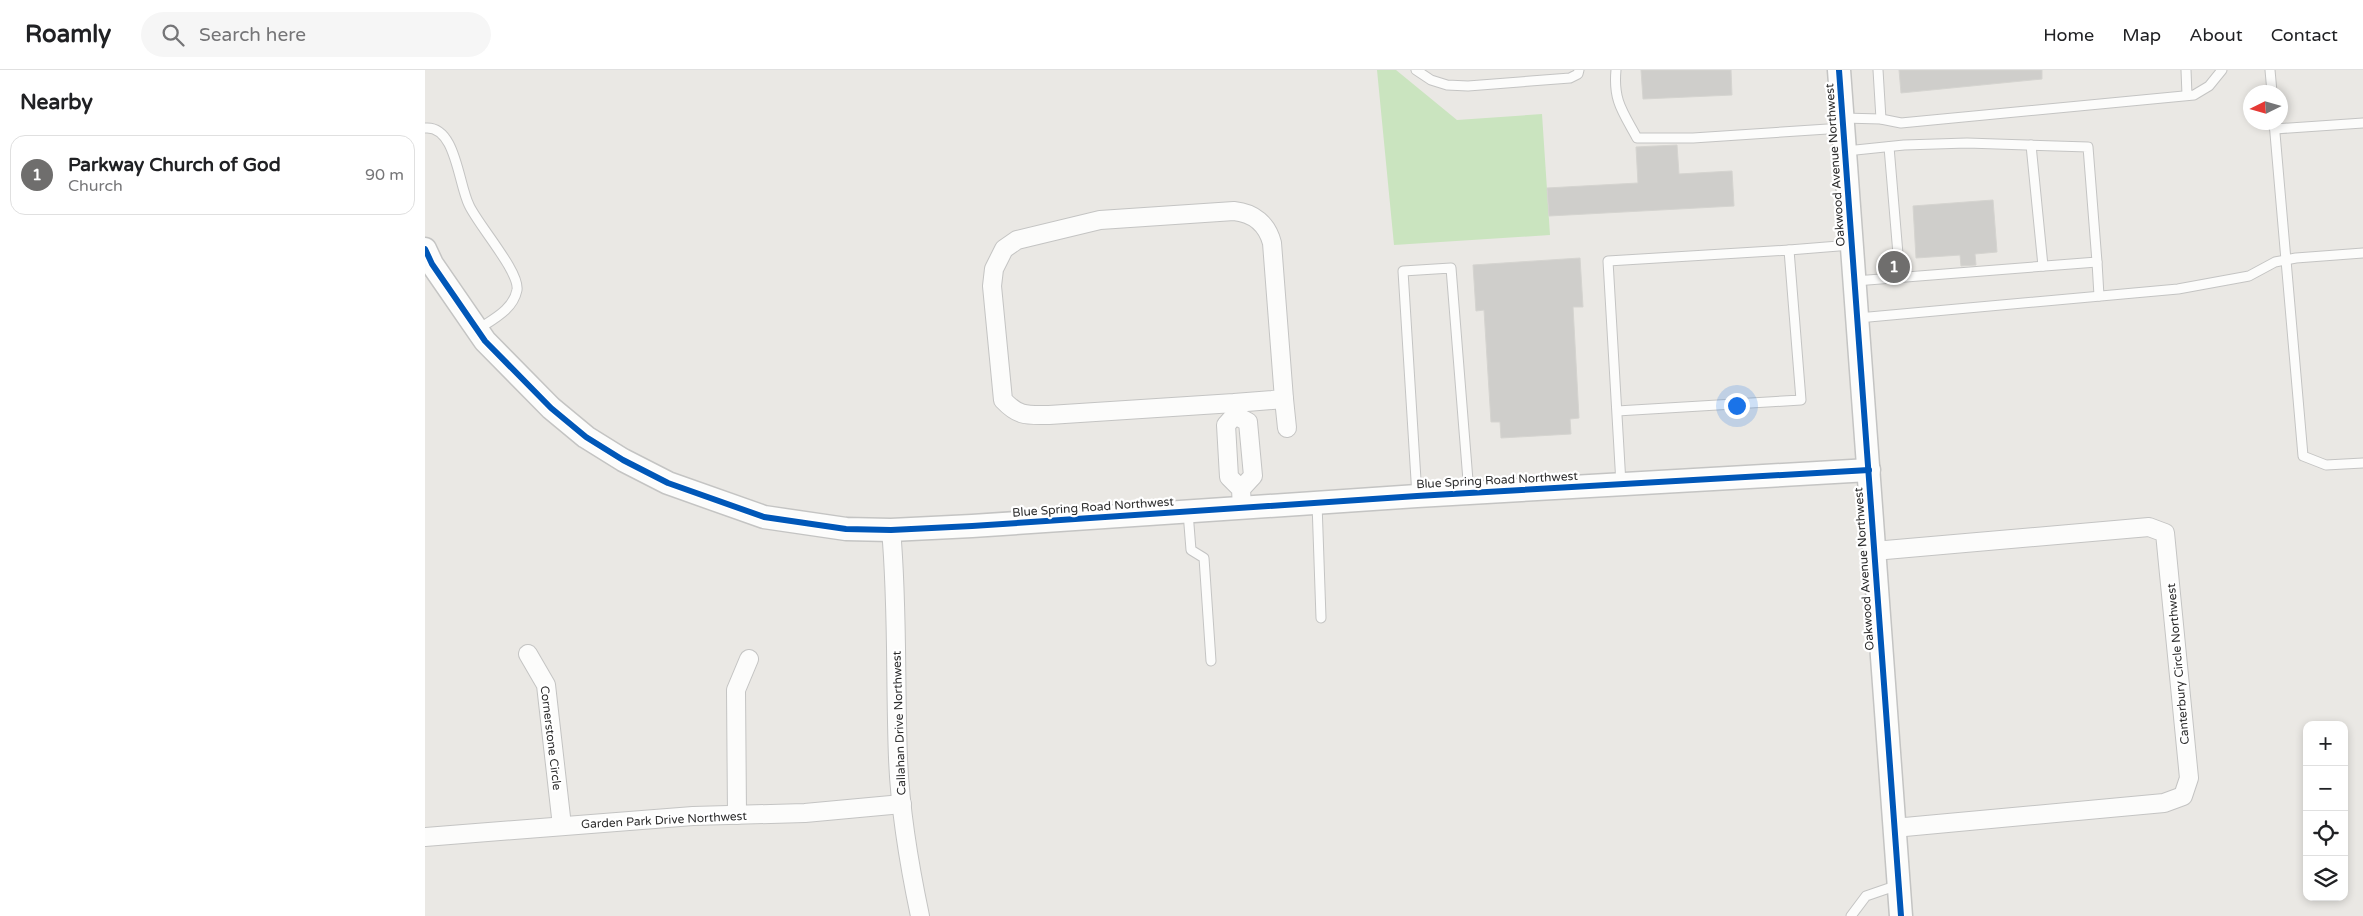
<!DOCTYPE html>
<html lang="en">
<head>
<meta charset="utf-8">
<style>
  body { margin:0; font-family:"Varela Round",sans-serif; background:#f6f6f6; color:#202124 }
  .controls { position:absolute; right:15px; bottom:15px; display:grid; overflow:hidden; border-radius:10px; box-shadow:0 2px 8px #0003 }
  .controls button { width:45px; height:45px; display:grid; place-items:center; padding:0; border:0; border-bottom:1px solid #e0e0e0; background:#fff; color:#202124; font:25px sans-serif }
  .compass { position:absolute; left:1818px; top:15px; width:45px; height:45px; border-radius:50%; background:#fff; box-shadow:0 2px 8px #0003; rotate:265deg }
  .you { position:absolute; left:1311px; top:335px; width:18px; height:18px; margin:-12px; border:4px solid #fff; border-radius:50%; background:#1a73e8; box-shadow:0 0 0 8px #1a73e833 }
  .badge { display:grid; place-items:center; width:32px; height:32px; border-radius:50%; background:#6f6e6d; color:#fff; font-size:16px; font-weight:700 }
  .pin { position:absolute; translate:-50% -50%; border:2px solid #fff; box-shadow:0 1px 5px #0006 }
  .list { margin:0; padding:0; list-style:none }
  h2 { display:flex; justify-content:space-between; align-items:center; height:65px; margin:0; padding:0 20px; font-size:21px }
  h2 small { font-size:16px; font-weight:400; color:#757577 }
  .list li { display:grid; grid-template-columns:32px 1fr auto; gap:15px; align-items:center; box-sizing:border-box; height:80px; margin:0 10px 10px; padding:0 10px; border:1px solid #e0e0e0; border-radius:15px }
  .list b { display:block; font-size:19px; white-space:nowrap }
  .list p { margin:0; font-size:16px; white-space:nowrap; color:#757577 }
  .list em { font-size:16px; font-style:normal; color:#757577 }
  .icon { flex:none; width:28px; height:28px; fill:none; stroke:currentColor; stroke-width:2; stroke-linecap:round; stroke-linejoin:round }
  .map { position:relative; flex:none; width:1938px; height:846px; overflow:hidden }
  header { display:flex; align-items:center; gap:30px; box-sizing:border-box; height:70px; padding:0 25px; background:#fff; border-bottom:1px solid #e0e0e0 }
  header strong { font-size:24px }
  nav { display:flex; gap:28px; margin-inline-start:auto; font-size:18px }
  .search { width:350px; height:45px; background:#f6f6f6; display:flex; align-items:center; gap:12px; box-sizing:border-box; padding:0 18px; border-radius:28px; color:#757577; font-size:19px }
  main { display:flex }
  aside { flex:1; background:#fff }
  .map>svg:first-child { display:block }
  .green { fill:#cae4bf }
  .building { fill:#cfcecb; stroke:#d5d4d0 }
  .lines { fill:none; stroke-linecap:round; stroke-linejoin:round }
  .service-casing { stroke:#c4c4c3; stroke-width:11 }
  .minor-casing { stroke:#c4c4c3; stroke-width:20 }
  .tertiary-casing { stroke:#c4c4c3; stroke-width:25 }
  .service { stroke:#fcfcfb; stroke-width:9 }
  .minor { stroke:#fcfcfb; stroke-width:18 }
  .tertiary { stroke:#fcfcfb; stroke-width:22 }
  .cycleway-casing { stroke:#fff; stroke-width:9 }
  .cycleway { stroke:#0057b8; stroke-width:6 }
  .labels { text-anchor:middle; stroke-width:4.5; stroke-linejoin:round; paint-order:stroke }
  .street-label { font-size:12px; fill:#2d2d2d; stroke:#fff }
</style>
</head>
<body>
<header>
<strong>Roamly</strong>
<div class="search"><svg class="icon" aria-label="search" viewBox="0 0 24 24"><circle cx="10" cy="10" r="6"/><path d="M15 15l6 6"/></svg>Search here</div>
<nav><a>Home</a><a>Map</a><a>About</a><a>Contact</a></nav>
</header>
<main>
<aside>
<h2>Nearby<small></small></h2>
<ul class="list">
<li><span class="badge">1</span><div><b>Parkway Church of God</b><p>Church</p></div><em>90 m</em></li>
</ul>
</aside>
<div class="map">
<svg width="1938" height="846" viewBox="0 0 1938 846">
  <rect width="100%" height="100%" fill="#eae8e4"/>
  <path class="green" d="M952 0H971L1032 50 1117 44 1125 165 969 175Z"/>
  <g class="building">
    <path d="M1216 0H1306L1307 25 1218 29Z"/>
    <path d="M1474 0H1617V9L1476 23Z"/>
    <path d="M1252 75 1254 104 1307 101 1309 136 1124 146 1122 118 1213 113 1211 77Z"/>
    <path d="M1568 130 1572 182 1550 184 1551 195 1536 196 1535 185 1491 188 1488 136Z"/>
    <path d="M1155 188 1158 237H1148L1154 348 1145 349 1146 364 1076 368 1075 352H1066L1059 240 1051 241 1048 195Z"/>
  </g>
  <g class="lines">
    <defs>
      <g id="service">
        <path d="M991 0 1006 10 1022 15 1043 16 1145 8 1153 4 1154 0"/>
        <path d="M1191 0C1188 31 1198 42 1212 68H1268L1418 58"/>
        <path d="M1453 0 1456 49"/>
        <path d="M1761 0 1762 25"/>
        <path d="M1845 0 1847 22"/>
        <path d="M1418 48 1456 49 1476 53 1769 25 1784 16 1797 0"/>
        <path d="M1849 52 1878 386 1901 395 1938 393"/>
        <path d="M0 58C31 55 33 113 44 135 53 155 95 202 92 220 88 240 68 249 52 260"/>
        <path d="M1850 59 1938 53"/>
        <path d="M1606 75 1618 196"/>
        <path d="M1464 77 1475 208"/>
        <path d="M1421 81 1479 75 1542 73 1663 77 1672 192 1430 211"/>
        <path d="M1364 180 1426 175"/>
        <path d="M1672 192 1674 226"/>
        <path d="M1433 248 1753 219 1824 206 1850 192 1871 188 1938 183"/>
        <path d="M1192 341 1376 330 1364 180 1183 191 1196 414"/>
        <path d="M992 426 978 201 1026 198 1044 423"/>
        <path d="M892 433 896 548"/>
        <path d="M763 442 766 480 779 488 786 591"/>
        <path d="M1426 846 1441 826 1473 815"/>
      </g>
      <g id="minor">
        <path d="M859 329 862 358"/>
        <path d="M809 333 859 329 847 173C842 154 829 143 809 141L675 150 592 170 579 179 569 199 567 216 578 330C594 347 602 345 624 345L809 333 810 345"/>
        <path d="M816 419 828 406 823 352 810 345 801 355 804 407 816 419 817 438"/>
        <path d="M466 460C473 535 470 612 473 688 475 741 484 794 495 846"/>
        <path d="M1449 481 1724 457 1740 463 1764 708 1758 726 1739 733 1469 758"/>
        <path d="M103 584 121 615 137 756"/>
        <path d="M312 745 311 620 324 589"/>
        <path d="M0 767 268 746 380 743 477 734"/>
      </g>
      <g id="tertiary">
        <path d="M1414 0 1476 846"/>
        <path d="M0 179 7 194 60 271 126 338 161 367 198 390 243 413 339 447 421 459 466 460 547 456 992 426 1444 400"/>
      </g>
    </defs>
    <use href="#service" class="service-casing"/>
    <use href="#minor" class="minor-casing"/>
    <use href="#tertiary" class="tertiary-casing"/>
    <use href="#service" class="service"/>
    <use href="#minor" class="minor"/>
    <use href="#tertiary" class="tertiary"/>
    <defs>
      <g id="cycleway">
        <path d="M1414 0 1476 846"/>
        <path d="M0 179 7 194 60 271 126 338 161 367 198 390 243 413 339 447 421 459 466 460 547 456 992 426 1444 400"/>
      </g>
    </defs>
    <use href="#cycleway" class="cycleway-casing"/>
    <use href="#cycleway" class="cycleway"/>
  </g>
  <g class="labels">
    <g class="street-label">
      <text transform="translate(1410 95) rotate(-94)" y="4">Oakwood Avenue Northwest</text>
      <text transform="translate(1072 410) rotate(-3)" y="4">Blue Spring Road Northwest</text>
      <text transform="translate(668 437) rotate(-4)" y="4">Blue Spring Road Northwest</text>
      <text transform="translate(1439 499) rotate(-94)" y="4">Oakwood Avenue Northwest</text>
      <text transform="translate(1753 594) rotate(-95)" y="4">Canterbury Circle Northwest</text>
      <text transform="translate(474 653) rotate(-92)" y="4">Callahan Drive Northwest</text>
      <text transform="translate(126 668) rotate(83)" y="4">Cornerstone Circle</text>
      <text transform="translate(239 750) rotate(-3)" y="4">Garden Park Drive Northwest</text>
    </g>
  </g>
</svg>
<div class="controls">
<button>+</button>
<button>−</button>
<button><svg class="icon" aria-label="locate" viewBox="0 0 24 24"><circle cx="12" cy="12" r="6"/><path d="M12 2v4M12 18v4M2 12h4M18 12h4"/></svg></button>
<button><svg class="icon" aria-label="layers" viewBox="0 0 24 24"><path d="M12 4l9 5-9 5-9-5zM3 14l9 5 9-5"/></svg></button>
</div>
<svg class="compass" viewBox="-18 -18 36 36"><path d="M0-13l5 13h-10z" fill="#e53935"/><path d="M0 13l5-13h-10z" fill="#757577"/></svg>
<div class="you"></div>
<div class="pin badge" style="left:1469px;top:197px">1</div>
</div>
</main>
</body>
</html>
